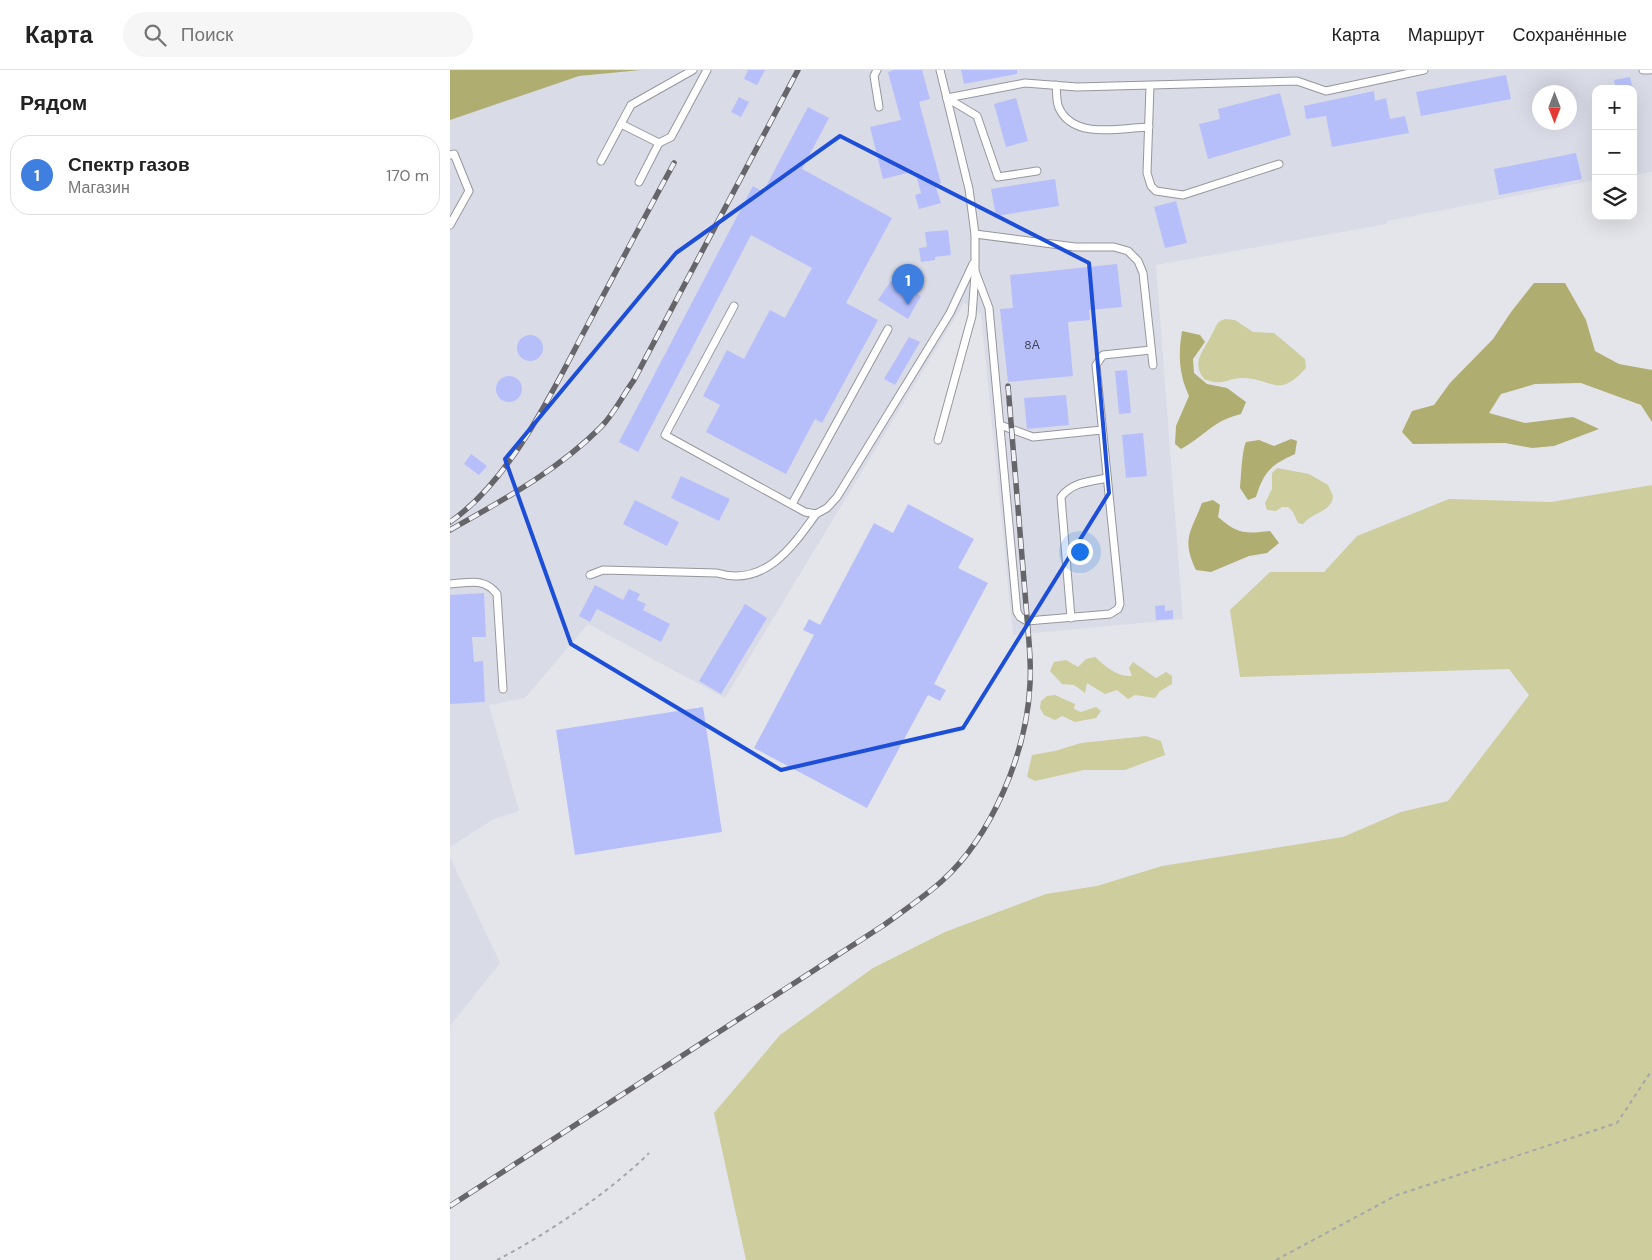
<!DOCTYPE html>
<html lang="ru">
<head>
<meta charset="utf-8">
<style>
  body { margin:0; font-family:"DM Sans",sans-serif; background:#f6f6f6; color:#222 }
  .controls { position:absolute; right:15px; top:15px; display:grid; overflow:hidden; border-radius:10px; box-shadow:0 5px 20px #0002 }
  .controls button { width:45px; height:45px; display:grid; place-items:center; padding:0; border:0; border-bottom:1px solid #e0e0e0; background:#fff; color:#222; font:25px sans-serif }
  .compass { position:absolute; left:1082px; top:15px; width:45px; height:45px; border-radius:50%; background:#fff; box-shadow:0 5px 20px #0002; rotate:180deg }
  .you { position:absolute; left:629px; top:481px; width:18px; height:18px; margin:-12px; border:4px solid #fff; border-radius:50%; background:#1a73e8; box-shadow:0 0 0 8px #1a73e833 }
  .badge { display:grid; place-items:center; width:32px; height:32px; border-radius:50%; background:#1a73e8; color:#fff; font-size:16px; font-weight:700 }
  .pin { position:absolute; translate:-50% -41px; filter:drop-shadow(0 1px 2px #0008) }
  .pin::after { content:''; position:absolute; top:26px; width:18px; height:15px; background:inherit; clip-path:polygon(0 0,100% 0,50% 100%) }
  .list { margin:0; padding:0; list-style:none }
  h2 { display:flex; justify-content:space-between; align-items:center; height:65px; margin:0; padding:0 20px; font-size:21px }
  h2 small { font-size:16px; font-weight:400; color:#767676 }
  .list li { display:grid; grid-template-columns:32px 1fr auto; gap:15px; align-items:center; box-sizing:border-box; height:80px; margin:0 10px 10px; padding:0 10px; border:1px solid #e0e0e0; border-radius:20px }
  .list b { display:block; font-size:19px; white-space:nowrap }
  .list p { margin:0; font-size:16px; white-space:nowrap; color:#767676 }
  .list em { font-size:16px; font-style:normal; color:#767676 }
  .icon { flex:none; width:28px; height:28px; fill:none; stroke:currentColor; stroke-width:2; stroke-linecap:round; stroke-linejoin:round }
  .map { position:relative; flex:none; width:1202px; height:1190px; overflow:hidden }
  header { display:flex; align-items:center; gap:30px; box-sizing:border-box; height:70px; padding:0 25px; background:#fff; border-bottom:1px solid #e0e0e0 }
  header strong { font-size:24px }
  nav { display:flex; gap:28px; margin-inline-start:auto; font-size:18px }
  .search { width:350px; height:45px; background:#f6f6f6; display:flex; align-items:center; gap:12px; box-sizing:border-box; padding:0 18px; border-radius:28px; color:#767676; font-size:19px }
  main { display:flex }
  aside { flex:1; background:#fff }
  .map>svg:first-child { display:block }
  .built { fill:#d9dbe7; fill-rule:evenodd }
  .green { fill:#cdcd9e }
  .forest { fill:#afad6f }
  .building { fill:#b7bffa }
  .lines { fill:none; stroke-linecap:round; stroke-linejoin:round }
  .service-casing { stroke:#96979c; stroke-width:9 }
  .path { stroke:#a5a6aa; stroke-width:2; stroke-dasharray:4 4; stroke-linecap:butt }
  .service { stroke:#fff; stroke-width:7 }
  .rail-casing { stroke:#66666a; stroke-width:5.5 }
  .rail { stroke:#f1f2f7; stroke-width:4; stroke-dasharray:11; stroke-linecap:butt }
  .marked { fill:none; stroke:#1d4ed8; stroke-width:4; stroke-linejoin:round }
  .labels { text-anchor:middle; stroke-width:5; stroke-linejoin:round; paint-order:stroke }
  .number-label { font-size:12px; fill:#404252 }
</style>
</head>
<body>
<header>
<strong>Карта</strong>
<div class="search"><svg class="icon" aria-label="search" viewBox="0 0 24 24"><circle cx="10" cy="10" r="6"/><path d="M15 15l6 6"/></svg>Поиск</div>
<nav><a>Карта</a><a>Маршрут</a><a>Сохранённые</a></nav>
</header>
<main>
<aside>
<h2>Рядом<small></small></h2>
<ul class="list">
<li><span class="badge" style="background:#3f7fe0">1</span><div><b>Спектр газов</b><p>Магазин</p></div><em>170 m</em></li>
</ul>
</aside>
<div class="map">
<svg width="1202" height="1190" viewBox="0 0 1202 1190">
  <rect width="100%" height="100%" fill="#e4e5ea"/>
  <g class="built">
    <path d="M0 0H1202V102L1183 105V19H1146V110L937 151V154L706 195 733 549 563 565 531 244 514 233 275 628 138 554 75 628 39 635 69 741 42 750 0 777ZM1090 22H1120V52H1090Z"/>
    <path d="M0 787 50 893 0 956Z"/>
  </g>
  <g class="green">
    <path d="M775 249 785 250 803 262 824 263 855 289 856 298C827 330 823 308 792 308 777 308 772 317 754 309 741 292 753 282 761 266 766 258 765 252 775 249Z"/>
    <path d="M827 398 859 404 878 415 883 426C882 442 864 441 853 454L848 453 843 442 838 437H832L826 441 817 440 815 433 822 419V403Z"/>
    <path d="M1202 415V1190H296L264 1043 330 965 423 898 495 862 596 824 647 816 712 796 893 767 951 742 998 731 1079 625 1059 599 790 607 780 540 820 502H874L907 466 999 429 1101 432Z"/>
    <path d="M645 587C656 597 667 607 682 606L679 598 683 592 706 608 716 602 722 606V614L710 621 705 628 685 625 678 629 667 620 655 624 637 613 635 623 624 615 612 614 600 601 604 592 616 590 628 597 636 589Z"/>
    <path d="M605 625 625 634 624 639 631 642 646 637 651 641 646 648 625 652 612 646 605 650 594 645 590 638 591 631 597 626Z"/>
    <path d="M696 666 711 671 715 685 675 700H634L585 711 577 707 582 685 605 681 631 673Z"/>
  </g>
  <g class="forest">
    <path d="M0 0H191L129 6 0 50Z"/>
    <path d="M1084 213H1115L1136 250 1145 281 1169 294 1202 300V352L1191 335 1131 313 1085 314 1051 324 1039 343 1075 353 1123 347 1149 359 1104 376 1082 378 1055 373 963 374 952 362 962 341 984 335 1000 313 1043 269 1061 242Z"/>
    <path d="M732 261 750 265 755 272 743 289 744 303 757 314 777 318 796 332 791 344C762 351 755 366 731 379L725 374 726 356 739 326C729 305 728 284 732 261Z"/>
    <path d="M841 369 847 371 845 384C821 395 814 401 806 427L798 430 790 418C791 407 792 380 796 372L809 370 824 376Z"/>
    <path d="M763 430 770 435 768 447C788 464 794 464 820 461L829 473 817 483 799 486 761 502 746 500C731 469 741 462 752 433Z"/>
  </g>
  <g class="building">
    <path d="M298 0H315L307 15 294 9Z"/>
    <path d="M444 0H472L480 29 469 32 491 113 485 115 491 133 469 139 465 125 471 123 465 101 433 109 420 57 451 50 438 2Z"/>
    <path d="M511 0H567V4L514 14Z"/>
    <path d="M1056 5 1061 29 971 46 966 22Z"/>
    <path d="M1180 7 1183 19H1166L1164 10Z"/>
    <path d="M924 21 925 31 936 28 940 49 955 46 959 63 882 77 876 46 856 49 854 36Z"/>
    <path d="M830 23 841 65 758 89 749 54 770 49 768 39Z"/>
    <path d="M289 27 299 32 291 47 281 42Z"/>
    <path d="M566 28 578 71 556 77 544 34Z"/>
    <path d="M358 37 379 48 352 99 442 148 396 233 428 250 372 353 365 349 336 404 256 362 270 335 253 326 277 280 294 289 320 240 335 248 362 198 301 165 188 382 169 372 303 116 313 122Z"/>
    <path d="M1126 83 1132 109 1049 125 1044 99Z"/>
    <path d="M605 109 609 136 546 146 541 119Z"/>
    <path d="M726 131 737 173 715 178 704 137Z"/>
    <path d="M498 160 501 185 485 187V190L471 192 469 178 477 177 475 162Z"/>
    <path d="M667 194 672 237 639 240 640 250 618 252 623 306 558 312 550 239 563 238 560 205Z"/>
    <path d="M441 211 471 226 458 249 428 230Z"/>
    <circle cx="80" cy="278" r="13"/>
    <path d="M459 267 470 272 445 315 434 309Z"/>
    <path d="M677 300 681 343 669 344 665 301Z"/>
    <circle cx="59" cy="319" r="13"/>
    <path d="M616 325 619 355 577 359 574 328Z"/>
    <path d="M693 363 697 406 676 408 672 365Z"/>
    <path d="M21 384 37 396 29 405 14 394Z"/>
    <path d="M231 406 280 429 269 451 221 428Z"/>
    <path d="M185 430 229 452 217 476 173 454Z"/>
    <path d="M458 434 524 469 508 498 538 513 484 614 496 620 490 631 478 625 417 738 304 678 364 565 353 560 359 549 370 555 424 453 443 463Z"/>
    <path d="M145 515 173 530 179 519 190 524 187 530 196 534 193 540 220 554 211 572 147 539 140 552 129 546Z"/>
    <path d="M34 523 36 567H22L24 592 33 591 35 632 0 634V525Z"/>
    <path d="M295 534 317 548 271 624 249 611Z"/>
    <path d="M715 535V541L723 540V549L706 550 705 536Z"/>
    <path d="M253 637 272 762 125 785 106 660Z"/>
  </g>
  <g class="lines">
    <defs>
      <g id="service">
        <path d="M427 0 424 6 429 37"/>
        <path d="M490 0 519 119 525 164 625 177H664L678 181 688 191 693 203 703 295"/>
        <path d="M1193 0H1200"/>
        <path d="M606 15C607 22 606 32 609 38 624 70 670 58 699 57"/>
        <path d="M700 16 697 103 701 116 706 121 733 125 829 94"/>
        <path d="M497 28 575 13 627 17 847 11 876 21 974 0"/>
        <path d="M497 28 527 46 548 107 587 101"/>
        <path d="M171 54 209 73 221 67 257 0"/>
        <path d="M0 85 4 84 19 121 0 155"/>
        <path d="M151 91 181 35 243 0"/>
        <path d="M189 112 209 73"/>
        <path d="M525 164V201L539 238 567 542 570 547 577 551 660 544 668 539 670 534 646 295 653 285 701 280"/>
        <path d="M284 236 215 365 355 442 366 444 377 438 387 427 500 243 523 194"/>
        <path d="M550 355 583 367 652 360"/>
        <path d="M488 370 522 246 525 204"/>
        <path d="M342 434 438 259"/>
        <path d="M140 505 153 500 267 503C314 517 341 479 366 444"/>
        <path d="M0 514C19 513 34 507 47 524L53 619"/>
        <path d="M621 548 611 427C622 412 639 412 657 408"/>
      </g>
    </defs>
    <use href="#service" class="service-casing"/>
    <g class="path">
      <path d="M47 1190C97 1164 160 1122 199 1083"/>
      <path d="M826 1190 947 1125 1167 1053 1202 1000"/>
    </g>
    <use href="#service" class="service"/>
    <defs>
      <g id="rail">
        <path d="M0 452C61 410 102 322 136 258 165 203 194 148 224 93"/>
        <path d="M0 460C53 430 107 401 151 357 164 344 173 325 184 310L348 0"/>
        <path d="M0 1136 434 855C453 841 474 827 492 811 542 766 577 682 580 614 581 600 580 586 579 572L558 316"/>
      </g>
    </defs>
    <use href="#rail" class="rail-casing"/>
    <use href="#rail" class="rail"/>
  </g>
  <path class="marked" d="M390 66 639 193 659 423 513 658 331 700 121 574 55 389 226 183Z"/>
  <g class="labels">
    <g class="number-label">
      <text x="582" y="279">8А</text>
    </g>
  </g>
</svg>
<div class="controls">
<button>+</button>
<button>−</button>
<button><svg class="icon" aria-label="layers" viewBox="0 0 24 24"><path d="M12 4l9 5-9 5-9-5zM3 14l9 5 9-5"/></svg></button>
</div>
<svg class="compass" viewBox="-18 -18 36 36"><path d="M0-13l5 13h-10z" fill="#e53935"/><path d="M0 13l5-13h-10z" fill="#767676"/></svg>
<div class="you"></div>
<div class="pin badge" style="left:458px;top:235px;background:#3f7fe0">1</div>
</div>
</main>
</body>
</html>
